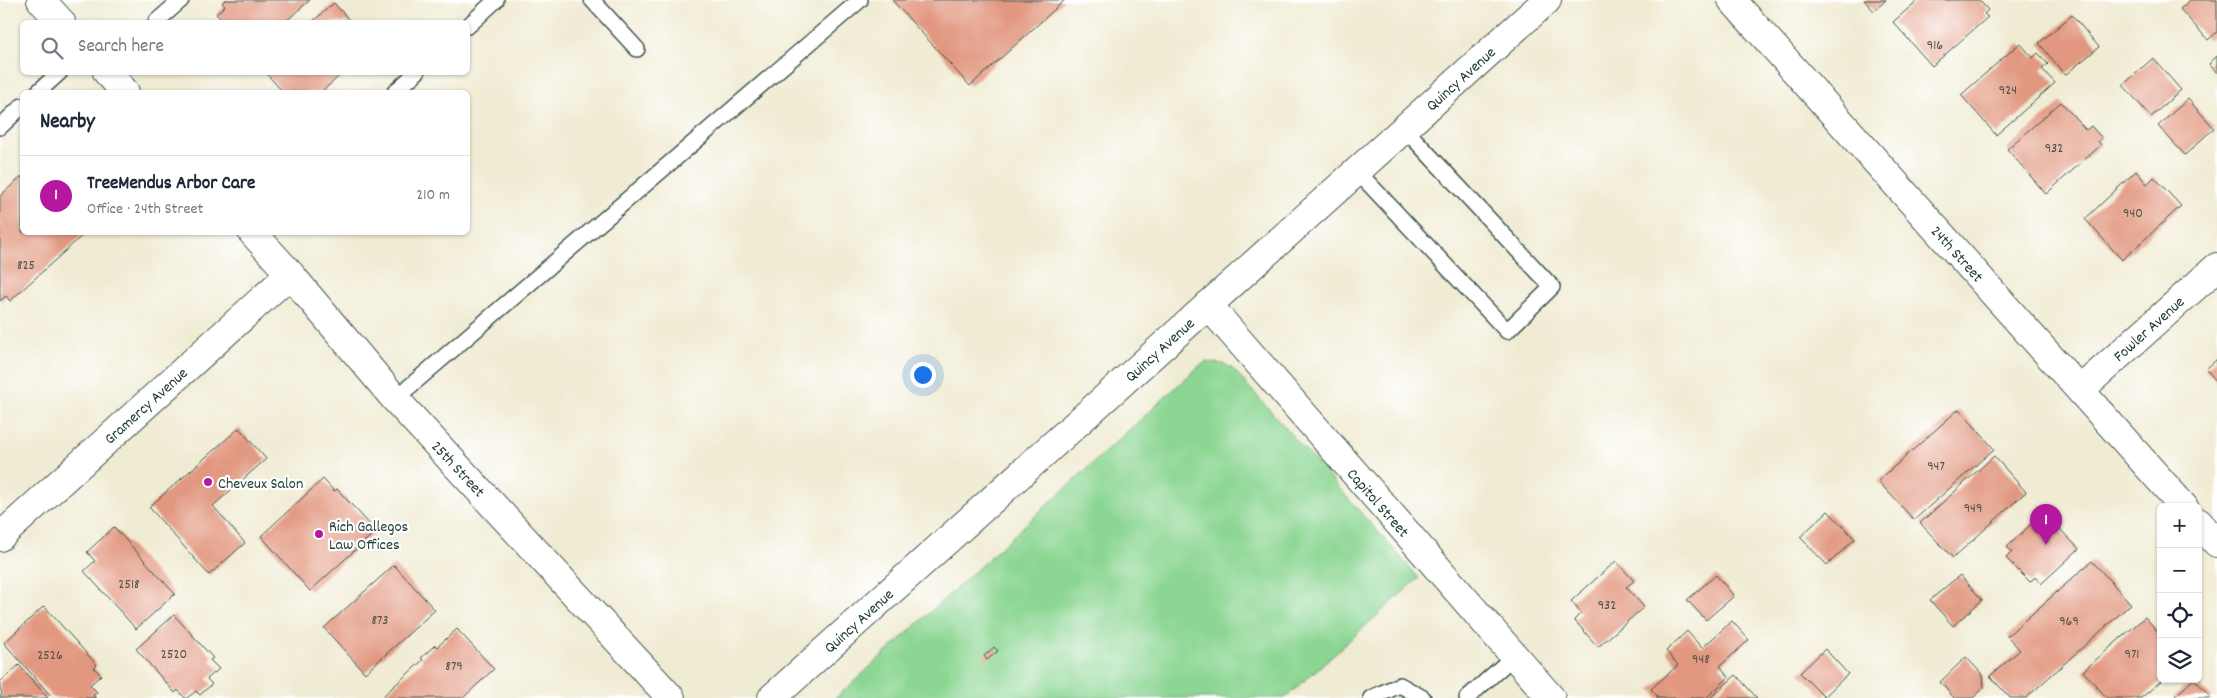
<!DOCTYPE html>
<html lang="en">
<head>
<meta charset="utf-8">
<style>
  body { margin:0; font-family:Dekko,sans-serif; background:#f2f2f3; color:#1f2937 }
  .controls { position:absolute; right:15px; bottom:15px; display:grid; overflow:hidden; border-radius:8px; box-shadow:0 1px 4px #0004 }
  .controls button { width:45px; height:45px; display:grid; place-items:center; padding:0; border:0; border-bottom:1px solid #e0e1e3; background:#fff; color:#1f2937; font:25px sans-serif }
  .you { position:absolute; left:922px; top:374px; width:18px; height:18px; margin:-12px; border:4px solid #fff; border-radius:50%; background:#1a73e8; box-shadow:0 0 0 8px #1a73e833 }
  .badge { display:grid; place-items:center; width:32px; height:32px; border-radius:50%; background:#b5179e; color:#fff; font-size:16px; font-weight:700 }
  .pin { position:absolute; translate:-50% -41px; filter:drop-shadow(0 1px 2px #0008) }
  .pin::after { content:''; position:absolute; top:26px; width:18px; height:15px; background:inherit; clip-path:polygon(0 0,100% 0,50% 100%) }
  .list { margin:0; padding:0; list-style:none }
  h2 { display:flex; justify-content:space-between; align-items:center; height:65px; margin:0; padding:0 20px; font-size:21px }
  h2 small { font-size:16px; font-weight:400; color:#747a83 }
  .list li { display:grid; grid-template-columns:32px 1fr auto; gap:15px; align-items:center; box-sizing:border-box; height:80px; padding:0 20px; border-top:1px solid #e0e1e3 }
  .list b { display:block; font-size:19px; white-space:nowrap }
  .list p { margin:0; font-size:16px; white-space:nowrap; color:#747a83 }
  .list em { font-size:16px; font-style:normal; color:#747a83 }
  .icon { flex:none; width:28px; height:28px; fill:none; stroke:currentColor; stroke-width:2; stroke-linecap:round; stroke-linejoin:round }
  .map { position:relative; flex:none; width:2217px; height:698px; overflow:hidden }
  .search { position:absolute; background:#fff; box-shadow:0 1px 4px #0004; left:20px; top:20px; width:450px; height:55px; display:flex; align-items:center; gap:12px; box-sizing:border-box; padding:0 18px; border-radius:8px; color:#747a83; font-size:19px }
  .panel { position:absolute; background:#fff; box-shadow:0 1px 4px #0004; left:20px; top:90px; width:450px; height:145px; border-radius:8px }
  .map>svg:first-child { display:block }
  .green { fill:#8bd692; stroke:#558a63 }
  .building { fill:#e29880 }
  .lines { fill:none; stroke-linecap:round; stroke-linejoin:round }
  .lane-casing { stroke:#3e574c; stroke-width:18 }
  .street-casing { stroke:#3e574c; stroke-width:30 }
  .secondary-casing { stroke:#3e574c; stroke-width:30 }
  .lane { stroke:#fff; stroke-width:15 }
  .street { stroke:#fff; stroke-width:28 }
  .secondary { stroke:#fff; stroke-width:28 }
  .poi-dot { fill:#b5179e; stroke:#fff; stroke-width:2 }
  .labels { text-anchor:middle; stroke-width:4.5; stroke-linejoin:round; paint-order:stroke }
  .number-label { font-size:14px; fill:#505447 }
  .street-label { font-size:16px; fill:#1f3d34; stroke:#fff }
  .poi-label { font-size:16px; fill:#1f3d34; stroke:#fff; text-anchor:start }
</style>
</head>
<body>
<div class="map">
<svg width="2217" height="698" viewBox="0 0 2217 698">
  <rect width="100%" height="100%" fill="#fff"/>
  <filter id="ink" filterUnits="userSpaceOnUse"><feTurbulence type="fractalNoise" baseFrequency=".02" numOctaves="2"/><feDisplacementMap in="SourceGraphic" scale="10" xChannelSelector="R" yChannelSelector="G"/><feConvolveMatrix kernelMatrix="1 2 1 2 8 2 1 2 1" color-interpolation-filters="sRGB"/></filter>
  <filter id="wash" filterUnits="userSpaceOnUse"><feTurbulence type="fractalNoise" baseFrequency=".0096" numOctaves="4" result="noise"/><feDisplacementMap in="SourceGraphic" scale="20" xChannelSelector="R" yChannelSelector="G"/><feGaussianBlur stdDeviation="1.12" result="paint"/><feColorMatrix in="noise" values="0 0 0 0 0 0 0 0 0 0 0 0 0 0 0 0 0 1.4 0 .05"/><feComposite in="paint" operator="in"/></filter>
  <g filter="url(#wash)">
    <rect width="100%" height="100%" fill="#f0ebd3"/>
    <path class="green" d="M1206 362 1224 364 1233 369 1419 578 1285 698H836L1198 367Z"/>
    <g id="blocks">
      <g class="building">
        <path d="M225 0H310L285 22H225L216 14 225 6 222 3Z"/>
        <path d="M892 0H1065L970 86Z"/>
        <path d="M1864 0H1886L1874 11Z"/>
        <path d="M1918 0H1979L1988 10 1984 14 1988 17 1932 66 1893 22Z"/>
        <path d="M2190 0H2217V32L2208 40 2180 9Z"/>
        <path d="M334 3 351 22H312Z"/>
        <path d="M2072 15 2099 47 2065 75 2039 43Z"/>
        <path d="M2020 43 2033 58 2038 53 2048 64 2042 69 2055 83 1996 135 1961 95Z"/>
        <path d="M2217 56V73L2209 64Z"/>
        <path d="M2153 58 2181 90 2151 117 2123 85Z"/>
        <path d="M265 72H344L321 92H283Z"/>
        <path d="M2188 99 2214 128 2185 155 2158 126Z"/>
        <path d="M2061 102 2086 130 2091 126 2102 138 2098 141 2101 145 2046 194 2007 149Z"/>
        <path d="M2136 171 2147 184 2154 177 2181 206 2122 260 2085 219Z"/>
        <path d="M22 176V232H86L10 301 6 296 0 301V196Z"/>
        <path d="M2217 359V382L2206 369Z"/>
        <path d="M1959 409 1994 449 1914 520 1878 481Z"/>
        <path d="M239 428 266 459 213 506 245 543 209 575 149 507Z"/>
        <path d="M1994 456 2026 492 1953 558 1920 523Z"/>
        <path d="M323 479 334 491 337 489 376 531 310 591 261 536Z"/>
        <path d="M1828 511 1855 539 1827 565 1800 537Z"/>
        <path d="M2044 512 2079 549 2041 584 2035 577 2030 582 2006 558 2012 552 2007 547Z"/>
        <path d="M114 527 175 594 136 629 84 571 95 561 87 552Z"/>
        <path d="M1616 561 1634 581 1626 587 1644 607 1598 647 1574 620 1581 613 1571 601Z"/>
        <path d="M2092 561 2131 604 2026 698H2010L1990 676 2020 650 2007 636Z"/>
        <path d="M394 565 435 610 365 673 324 628Z"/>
        <path d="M1716 575 1734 596 1706 620 1687 600Z"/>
        <path d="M1960 575 1982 600 1953 626 1930 600Z"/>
        <path d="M44 606 97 665 94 668 101 675 90 685 97 692 93 696 96 698H53L4 643Z"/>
        <path d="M174 615 213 658 210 660 219 669 207 679 212 684 200 695 196 691 187 698H185L178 690 175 693 136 649Z"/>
        <path d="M2145 617 2161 635V681L2141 698H2107L2083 671Z"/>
        <path d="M1732 621 1749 640 1720 666 1729 677 1706 698H1656L1658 697 1651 689 1678 665 1666 651 1687 631 1702 648Z"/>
        <path d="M457 629 494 669 463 698H386L384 695 423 660 421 658 435 645 437 647Z"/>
        <path d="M994 647 998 651 987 660 984 656Z"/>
        <path d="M1825 649 1848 674 1824 697 1800 673Z"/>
        <path d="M1966 657 1983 675 1984 688 1973 698H1954L1940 682Z"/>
        <path d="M19 665 48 698H0L2 693 0 690V682Z"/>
        <path d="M1736 675 1757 698H1710Z"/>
        <path d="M2194 679 2212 698H2173Z"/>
      </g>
    </g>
  </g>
  <g filter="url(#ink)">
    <use href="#blocks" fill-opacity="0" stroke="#3e574c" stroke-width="1"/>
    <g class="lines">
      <defs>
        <g id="lane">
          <path d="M592 0 637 49"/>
          <path d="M156 22 181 0"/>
          <path d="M468 26 496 0"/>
          <path d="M38 92 60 72"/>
          <path d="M395 92 417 72"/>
          <path d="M0 127 22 106"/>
          <path d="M1357 171 1507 331 1552 287 1404 128"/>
          <path d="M395 399 860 0"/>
          <path d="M1371 698 1400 685 1423 698"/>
          <path d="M1467 698 1514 656"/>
        </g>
        <g id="street">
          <path d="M41 0 61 22"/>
          <path d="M107 72 125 92"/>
          <path d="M252 232 290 274 395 399 671 698"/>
          <path d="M1208 305 1551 698"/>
          <path d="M2080 390 2217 267"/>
          <path d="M0 537 290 274"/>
          <path d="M772 698 1547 0"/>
        </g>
        <g id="secondary">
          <path d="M1732 0 2184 507"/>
          <path d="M2198 522 2217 543"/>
        </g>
      </defs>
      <use href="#lane" class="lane-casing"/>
      <use href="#street" class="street-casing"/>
      <use href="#secondary" class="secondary-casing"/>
      <use href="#lane" class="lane"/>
      <use href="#street" class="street"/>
      <use href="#secondary" class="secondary"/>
    </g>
  </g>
  <g class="poi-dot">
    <circle cx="208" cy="482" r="5"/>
    <circle cx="319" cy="534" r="5"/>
  </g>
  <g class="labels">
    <g class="number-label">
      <text x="1935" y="49">916</text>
      <text x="2008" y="94">924</text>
      <text x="2054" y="152">932</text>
      <text x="2133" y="217">940</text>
      <text x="26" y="269">825</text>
      <text x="1936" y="470">947</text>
      <text x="1973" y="512">949</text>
      <text x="129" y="588">2518</text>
      <text x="1607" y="609">932</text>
      <text x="380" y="624">873</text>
      <text x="2069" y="625">969</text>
      <text x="174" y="658">2520</text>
      <text x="2132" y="658">971</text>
      <text x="50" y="659">2526</text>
      <text x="1701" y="663">948</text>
      <text x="454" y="670">879</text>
    </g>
    <g class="street-label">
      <text transform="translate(1460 78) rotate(-42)" y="6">Quincy Avenue</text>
      <text transform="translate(1958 253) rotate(48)" y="6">24th Street</text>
      <text transform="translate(2148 328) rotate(-42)" y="6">Fowler Avenue</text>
      <text transform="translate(1159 349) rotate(-42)" y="6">Quincy Avenue</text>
      <text transform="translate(145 405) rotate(-42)" y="6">Gramercy Avenue</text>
      <text transform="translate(459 468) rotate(47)" y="6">25th Street</text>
      <text transform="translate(1379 502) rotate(49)" y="6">Capitol Street</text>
      <text transform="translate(858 620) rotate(-42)" y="6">Quincy Avenue</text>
    </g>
    <g class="poi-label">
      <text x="218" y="488">Cheveux Salon</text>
      <text x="329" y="531">Rich Gallegos<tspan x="329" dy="18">Law Offices</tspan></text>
    </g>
  </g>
</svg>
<div class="controls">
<button>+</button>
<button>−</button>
<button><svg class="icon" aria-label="locate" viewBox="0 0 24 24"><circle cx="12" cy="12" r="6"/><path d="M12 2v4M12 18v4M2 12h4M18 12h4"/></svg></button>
<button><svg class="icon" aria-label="layers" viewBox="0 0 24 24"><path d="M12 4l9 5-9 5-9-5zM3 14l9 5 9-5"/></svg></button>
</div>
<div class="you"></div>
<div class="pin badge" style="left:2046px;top:545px">1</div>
<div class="search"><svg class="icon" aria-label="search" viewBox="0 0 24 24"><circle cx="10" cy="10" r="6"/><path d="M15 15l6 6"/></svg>Search here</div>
<section class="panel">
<h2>Nearby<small></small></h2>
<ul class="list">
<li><span class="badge">1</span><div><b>TreeMendus Arbor Care</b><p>Office · 24th Street</p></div><em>210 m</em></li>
</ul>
</section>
</div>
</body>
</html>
